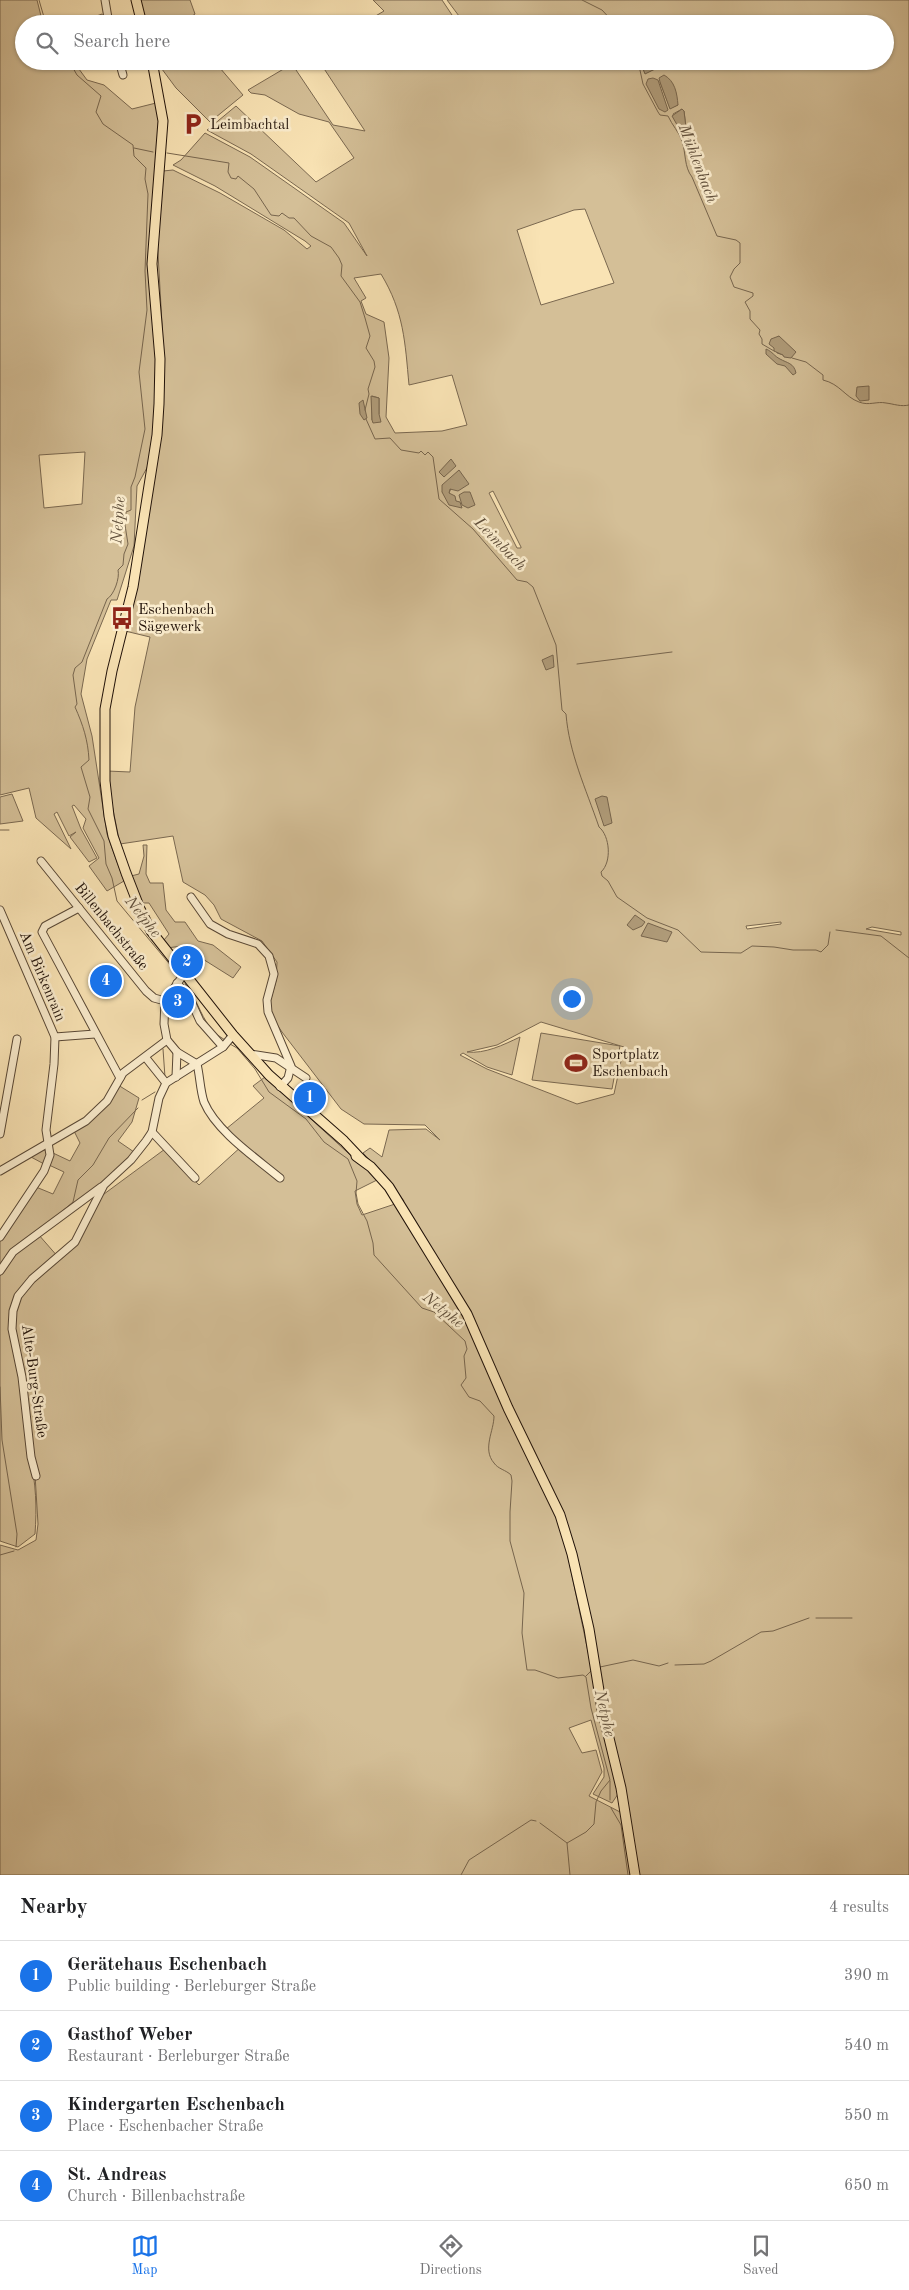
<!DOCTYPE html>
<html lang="en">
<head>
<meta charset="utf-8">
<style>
  body { margin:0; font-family:"Old Standard TT",serif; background:#f6f6f6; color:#202124 }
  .you { position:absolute; left:571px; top:998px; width:18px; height:18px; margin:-12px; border:4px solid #fff; border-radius:50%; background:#1a73e8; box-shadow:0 0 0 8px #1a73e833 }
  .badge { display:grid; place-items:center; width:32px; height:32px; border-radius:50%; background:#1a73e8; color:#fff; font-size:16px; font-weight:700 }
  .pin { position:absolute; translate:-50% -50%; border:2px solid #fff; box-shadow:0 1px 5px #0006 }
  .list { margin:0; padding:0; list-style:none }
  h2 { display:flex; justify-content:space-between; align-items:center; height:65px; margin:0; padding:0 20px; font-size:21px }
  h2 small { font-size:16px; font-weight:400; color:#757577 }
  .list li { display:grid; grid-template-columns:32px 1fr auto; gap:15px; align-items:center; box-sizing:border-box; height:70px; padding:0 20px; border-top:1px solid #e0e0e0 }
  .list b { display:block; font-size:19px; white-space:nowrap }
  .list p { margin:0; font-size:16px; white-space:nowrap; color:#757577 }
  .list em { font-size:16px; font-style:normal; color:#757577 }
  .icon { flex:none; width:28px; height:28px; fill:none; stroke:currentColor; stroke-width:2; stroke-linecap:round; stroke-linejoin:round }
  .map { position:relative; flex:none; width:909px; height:1875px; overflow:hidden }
  .search { position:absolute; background:#fff; box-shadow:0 1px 4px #0004; left:15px; right:15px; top:15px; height:55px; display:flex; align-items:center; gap:12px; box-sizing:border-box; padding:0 18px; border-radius:28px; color:#757577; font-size:19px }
  .sheet { height:345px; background:#fff }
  nav { display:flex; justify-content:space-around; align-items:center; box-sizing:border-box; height:70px; border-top:1px solid #e0e0e0; background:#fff; font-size:14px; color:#757577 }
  nav a { display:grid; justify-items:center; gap:2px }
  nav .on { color:#1a73e8 }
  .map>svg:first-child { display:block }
  .green { fill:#d4bf97; stroke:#7a6850; fill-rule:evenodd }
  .water { fill:#b09c7a; stroke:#77654d }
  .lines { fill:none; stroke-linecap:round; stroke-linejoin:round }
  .stream { stroke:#77654d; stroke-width:1 }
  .minor-casing { stroke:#574634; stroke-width:9 }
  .major-casing { stroke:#211209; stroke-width:11 }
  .minor { stroke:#fbedce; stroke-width:7 }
  .major { stroke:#f9e3b4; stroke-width:9 }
  .labels { text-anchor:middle; stroke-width:5; stroke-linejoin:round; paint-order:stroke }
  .poi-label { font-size:15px; fill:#211209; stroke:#fbedce; text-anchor:start }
  .street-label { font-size:15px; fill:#211209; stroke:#fbedce }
  .water-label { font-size:16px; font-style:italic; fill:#61503c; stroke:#fbedce }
</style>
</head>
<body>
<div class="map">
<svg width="909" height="1875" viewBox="0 0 909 1875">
  <rect width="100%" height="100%" fill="#f9e3b4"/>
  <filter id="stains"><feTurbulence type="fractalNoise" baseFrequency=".004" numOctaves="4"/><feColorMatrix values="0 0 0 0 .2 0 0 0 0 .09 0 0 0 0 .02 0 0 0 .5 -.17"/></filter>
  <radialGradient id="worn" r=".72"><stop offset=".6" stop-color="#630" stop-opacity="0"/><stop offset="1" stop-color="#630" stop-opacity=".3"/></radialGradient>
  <g class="green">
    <path d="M0 0H37L43 24H24V61H87L76 65 87 80 104 85 132 109 156 103 159 118 153 217 156 352 154 428 148 466 137 486 134 546 117 600H111L87 659 81 694 92 736 107 834 124 881 107 891 89 866 99 858 83 828 86 819 74 805 72 806 81 829 97 858 89 862 70 837 76 832 69 836 57 812 54 814 71 849 36 818 29 788 0 795ZM85 452 82 504 44 508 39 455Z"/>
    <path d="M140 0H190L195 14 181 24H146Z"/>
    <path d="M373 0H442L458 24H362L384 11Z"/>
    <path d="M447 0H909V1875H638L628 1804 557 1502 521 1429 562 1528 618 1794 612 1803 593 1794 604 1777V1768L591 1720 569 1728 582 1753 596 1750 602 1772 589 1796 622 1813 631 1875H0V1545L18 1550 36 1540 38 1524 34 1458 30 1457C36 1483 37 1508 35 1534L18 1547 0 1541V1276L16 1252 38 1234 59 1258 76 1244 100 1197 165 1149 199 1185 243 1145 226 1129 264 1098 253 1086 265 1077 347 1152 379 1179 355 1191 357 1204 362 1215 404 1201 382 1172 363 1153 370 1148 382 1157 389 1130 426 1129 440 1140 425 1125 364 1124 341 1109 282 1032 270 1014 269 1006 276 981 277 962 262 941 221 919 214 905 205 895 183 882 173 836 120 844 107 780V771L130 772 135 707 150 637 125 631 161 422 162 324 157 236 163 171 173 170 220 193 284 230 307 249 311 246 305 241 215 186 173 165 181 160 205 133 250 157 344 223 367 256 349 223 251 154 207 130 236 106 316 182 354 158 329 122 299 114 265 95 251 93 248 90 292 64 333 125 365 131 319 61H640L645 73 655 69 653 61H885V24H701L705 20 703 16 690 20 687 24H465ZM660 82 678 105 670 108ZM682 109 684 111 687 136 684 137 673 114ZM585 209 614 283 541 305 517 230 574 210ZM381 274C404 312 405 342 409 385L452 375 467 425 442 431 395 433 386 417 389 358 384 322 366 314 361 301 366 298 354 278ZM779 336 782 340 783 355 777 353 774 340ZM372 396 379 398V414L372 420ZM459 470 449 493 456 501 442 492ZM493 491 521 547V548H517L489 493ZM781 922V924L747 929 746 926ZM872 927 901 932V935L866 929ZM541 1022 624 1047 614 1094 577 1104 487 1069 460 1055 463 1053 487 1067 512 1075 520 1037C503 1045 485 1054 467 1052L497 1045Z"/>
    <path d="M102 14 105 24H75Z"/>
    <path d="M156 61H214L243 95 210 122 176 88Z"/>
    <path d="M12 794 23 821 0 824V797Z"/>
    <path d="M143 845H147L146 874 150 883H163L166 910 175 922H185L198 941 213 945 241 967 233 978 182 946 167 948 164 940 169 934 149 903H142L131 876 139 874 144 856Z"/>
    <path d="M541 1033 620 1046 612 1089 532 1080Z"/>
    <path d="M118 1085 139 1098 132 1122 118 1141 134 1152 102 1183 13 1251 0 1269V1239L5 1236 36 1187 53 1194 64 1172 49 1165 53 1153 70 1161 80 1143 74 1131Z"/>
    <path d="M41 1150H45L48 1155 44 1164 31 1157Z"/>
  </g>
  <g class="water">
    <path d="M703 16 705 20 701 24 686 23 690 20Z"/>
    <path d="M640 61H653L655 69 645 74Z"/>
    <path d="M664 75C675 81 677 93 678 105L670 109 660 82 659 78Z"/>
    <path d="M653 78 658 80 668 110 665 112 659 109 646 84 648 79Z"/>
    <path d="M682 109 684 111 687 136 684 137 672 116Z"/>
    <path d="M779 336 796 352 791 358 784 357 783 355 774 351V348L769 344 771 339Z"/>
    <path d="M766 349C773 352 774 356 780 359 787 363 794 363 796 373L793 375 785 366 777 364 766 354Z"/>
    <path d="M869 386V400L860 401 856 396 857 387Z"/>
    <path d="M371 396 379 398V414L381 422 373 423 372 420Z"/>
    <path d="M363 400 367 418 364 420 360 414 359 403Z"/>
    <path d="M451 459 456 466 444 477 439 472Z"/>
    <path d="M459 470 469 484 458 491 450 489 449 493 455 496 456 501 460 502 462 508 449 505 442 492V485Z"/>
    <path d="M464 492H470L475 505 468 508 462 505 459 495Z"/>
    <path d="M553 655 554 667 546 670 542 660Z"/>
    <path d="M602 796 607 797 612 823 604 826 595 799Z"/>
    <path d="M635 915 645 922 642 926 633 930 627 925Z"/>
    <path d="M648 923 672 932 667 942 641 936Z"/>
  </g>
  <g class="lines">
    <g class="stream">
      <path d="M39 0 46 24"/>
      <path d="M582 0 602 10 615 24"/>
      <path d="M69 61 77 75 101 96 96 112 103 124 133 145 134 156 146 168 145 179 148 194 145 271 147 310 139 372 145 429 135 477 131 487V510L126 512 125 525 128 544 124 554 123 565 118 570C120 578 114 595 107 599L82 662 75 668 73 675 77 704 75 707C83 725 88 740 89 760L81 767 90 797 88 809 104 841 106 864 112 878 117 901 177 973"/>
      <path d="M638 61 643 84 658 112 660 115 668 116C672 125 679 132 682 141 686 153 684 167 692 177L717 236 736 240 740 243V263L734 269 730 277 734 287 753 293V296L745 302 750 311V319L760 330 759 334 762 339V344L774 351"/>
      <path d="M134 148 153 152"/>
      <path d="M167 153 229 163 228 172 231 178 236 179 238 176 254 189 271 215 279 216 282 213 289 218H294L311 236 331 247 339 258 342 265 341 276 360 302 365 318 370 336 366 348 374 361 375 367 368 389 369 394 365 410"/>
      <path d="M792 358 806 362 823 375V380C840 384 845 397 859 402 869 406 877 401 886 403 894 404 901 407 909 405"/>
      <path d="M366 419 375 439 390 438 401 450 419 453 421 451 425 455 428 452 433 457 439 499 473 529 517 580 527 582 533 587 556 645 562 710 566 714C569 753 586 789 599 827 610 836 612 862 601 872L602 876 608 881 617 897 647 918 678 930 701 952 741 953 752 946 774 947 793 950H816L821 952 828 945 830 932"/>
      <path d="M577 664 672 652"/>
      <path d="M0 830H9"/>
      <path d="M836 930 881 936 909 958"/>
      <path d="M185 984C197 998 199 1013 210 1027"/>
      <path d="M216 1034 225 1040"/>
      <path d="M230 1044 237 1048 255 1069 269 1092 306 1119 324 1142 348 1159 357 1181 356 1193 358 1204 367 1221 373 1243 374 1255 422 1308 434 1312 465 1341 467 1349 464 1356 466 1378 461 1385 469 1397 480 1401 494 1416C494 1431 482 1449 494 1463 498 1469 506 1470 511 1475L512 1481 510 1512V1541L524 1593 522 1633 527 1670H535L558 1678 583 1675 586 1677 591 1708 610 1780 601 1791 596 1802 594 1824 586 1832 567 1843 570 1875"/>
      <path d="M163 1049 165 1077"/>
      <path d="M142 1100 155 1092"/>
      <path d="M60 1213 73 1202 78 1180 93 1165 109 1138 138 1108"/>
      <path d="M0 1387 2 1440 17 1534 16 1547"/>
      <path d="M0 1555 14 1551"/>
      <path d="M816 1618H852"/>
      <path d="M675 1665 704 1664 711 1661 761 1632 773 1631 809 1618"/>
      <path d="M600 1667 633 1660 659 1666 668 1663"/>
      <path d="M586 1676 591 1671"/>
      <path d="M610 1781V1800"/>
      <path d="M611 1808 621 1825 628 1875"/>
      <path d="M540 1823 567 1843"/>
      <path d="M461 1875 469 1860 531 1820 536 1821"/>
    </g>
    <defs>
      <g id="minor">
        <path d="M105 0 109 24"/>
        <path d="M119 61 123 75"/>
        <path d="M41 861 146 991 154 998 165 1001"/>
        <path d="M191 897 210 924 228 934 258 944 269 956 274 974 267 1000 268 1012 291 1066 288 1078 280 1087"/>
        <path d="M79 908 45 926 42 932 120 1078"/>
        <path d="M0 910 55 1037 54 1064 46 1130 50 1155 44 1171 0 1237"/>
        <path d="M184 974 165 1001 164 1024 167 1040 177 1052 197 1064"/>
        <path d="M177 983 190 999 200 1021 223 1047"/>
        <path d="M55 1037 95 1034"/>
        <path d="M250 1054 276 1058 306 1078"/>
        <path d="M146 1058 166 1083"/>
        <path d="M197 1064C200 1076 200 1090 204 1102 216 1131 256 1158 280 1178"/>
        <path d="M176 1077 177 1052"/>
        <path d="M152 1132 195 1178"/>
        <path d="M0 1134 17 1039"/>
        <path d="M0 1171 86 1121 107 1101 123 1073 167 1040"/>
        <path d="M0 1271 13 1252 101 1187"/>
        <path d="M36 1476 31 1457 22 1377 12 1329 13 1311 18 1296 32 1279 75 1242 104 1185 131 1160 146 1141 152 1132 159 1098 166 1083 223 1047 233 1035"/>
      </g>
      <g id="major">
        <path d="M136 0 142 24"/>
        <path d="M152 61 163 121 152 264 160 359 159 404 157 435 133 587 112 671 105 709V781L109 816 113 836 126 873 140 909 151 931 233 1035 269 1075 344 1141 361 1159"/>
        <path d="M356 1156 371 1167 389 1187 467 1314 508 1408 560 1515 572 1554 589 1629 602 1709 621 1788 635 1875"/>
      </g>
    </defs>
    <use href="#minor" class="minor-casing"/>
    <use href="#major" class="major-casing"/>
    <use href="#minor" class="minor"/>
    <use href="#major" class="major"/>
  </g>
  <defs>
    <symbol id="parking-bare" viewBox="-9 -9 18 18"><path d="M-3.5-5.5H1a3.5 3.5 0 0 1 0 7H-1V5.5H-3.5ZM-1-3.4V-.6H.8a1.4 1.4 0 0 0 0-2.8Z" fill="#8f2418" stroke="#fbedce" stroke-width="2.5" paint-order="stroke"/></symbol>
    <symbol id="bus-bare" viewBox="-9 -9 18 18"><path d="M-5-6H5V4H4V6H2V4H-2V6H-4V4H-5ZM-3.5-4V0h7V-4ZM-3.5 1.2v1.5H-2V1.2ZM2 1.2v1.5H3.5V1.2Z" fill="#8f2418" stroke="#fbedce" stroke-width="2.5" paint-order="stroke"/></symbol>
    <symbol id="stadium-bare" viewBox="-9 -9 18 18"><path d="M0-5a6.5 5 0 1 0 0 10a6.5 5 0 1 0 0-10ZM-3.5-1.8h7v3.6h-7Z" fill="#8f2418" stroke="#fbedce" stroke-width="2.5" paint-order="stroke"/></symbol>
  </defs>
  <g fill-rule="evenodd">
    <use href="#parking-bare" x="177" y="108" width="32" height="32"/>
    <use href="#bus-bare" x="106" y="602" width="32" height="32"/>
    <use href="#stadium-bare" x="560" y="1047" width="32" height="32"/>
  </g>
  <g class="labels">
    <g class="poi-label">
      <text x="210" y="129">Leimbachtal</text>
      <text x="138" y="614">Eschenbach<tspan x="138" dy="17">Sägewerk</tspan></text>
      <text x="592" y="1059">Sportplatz<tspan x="592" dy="17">Eschenbach</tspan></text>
    </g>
    <g class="street-label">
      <text transform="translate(112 926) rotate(51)" y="5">Billenbachstraße</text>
      <text transform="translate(43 976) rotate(67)" y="5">Am Birkenrain</text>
      <text transform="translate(35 1381) rotate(82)" y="5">Alte-Burg-Straße</text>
    </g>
    <g class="water-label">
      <text transform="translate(699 163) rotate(69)" y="6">Mühlenbach</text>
      <text transform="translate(117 520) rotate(-86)" y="6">Netphe</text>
      <text transform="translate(501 543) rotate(46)" y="6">Leimbach</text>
      <text transform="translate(144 916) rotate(52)" y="6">Netphe</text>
      <text transform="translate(444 1309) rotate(39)" y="6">Netphe</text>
      <text transform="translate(606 1713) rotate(77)" y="6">Netphe</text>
    </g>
  </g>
  <rect width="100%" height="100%" filter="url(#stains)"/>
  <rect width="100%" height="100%" fill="url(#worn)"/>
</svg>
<div class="you"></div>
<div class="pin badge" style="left:310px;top:1098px">1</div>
<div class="pin badge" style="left:187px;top:962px">2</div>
<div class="pin badge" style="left:178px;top:1002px">3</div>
<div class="pin badge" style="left:106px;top:981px">4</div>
<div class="search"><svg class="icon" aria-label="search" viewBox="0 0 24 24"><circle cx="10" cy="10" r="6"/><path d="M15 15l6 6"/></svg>Search here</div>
</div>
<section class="sheet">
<h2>Nearby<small>4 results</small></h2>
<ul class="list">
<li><span class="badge">1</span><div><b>Gerätehaus Eschenbach</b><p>Public building · Berleburger Straße</p></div><em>390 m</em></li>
<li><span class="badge">2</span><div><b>Gasthof Weber</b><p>Restaurant · Berleburger Straße</p></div><em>540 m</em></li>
<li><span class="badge">3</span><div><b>Kindergarten Eschenbach</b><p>Place · Eschenbacher Straße</p></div><em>550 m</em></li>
<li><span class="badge">4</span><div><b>St. Andreas</b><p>Church · Billenbachstraße</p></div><em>650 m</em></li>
</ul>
</section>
<nav>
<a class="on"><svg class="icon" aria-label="map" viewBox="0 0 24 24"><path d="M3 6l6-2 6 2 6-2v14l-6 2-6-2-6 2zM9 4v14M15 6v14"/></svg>Map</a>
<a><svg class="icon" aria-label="directions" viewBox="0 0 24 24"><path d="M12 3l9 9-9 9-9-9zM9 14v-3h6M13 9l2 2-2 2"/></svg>Directions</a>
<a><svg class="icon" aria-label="saved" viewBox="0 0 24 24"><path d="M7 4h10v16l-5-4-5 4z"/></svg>Saved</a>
</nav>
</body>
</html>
